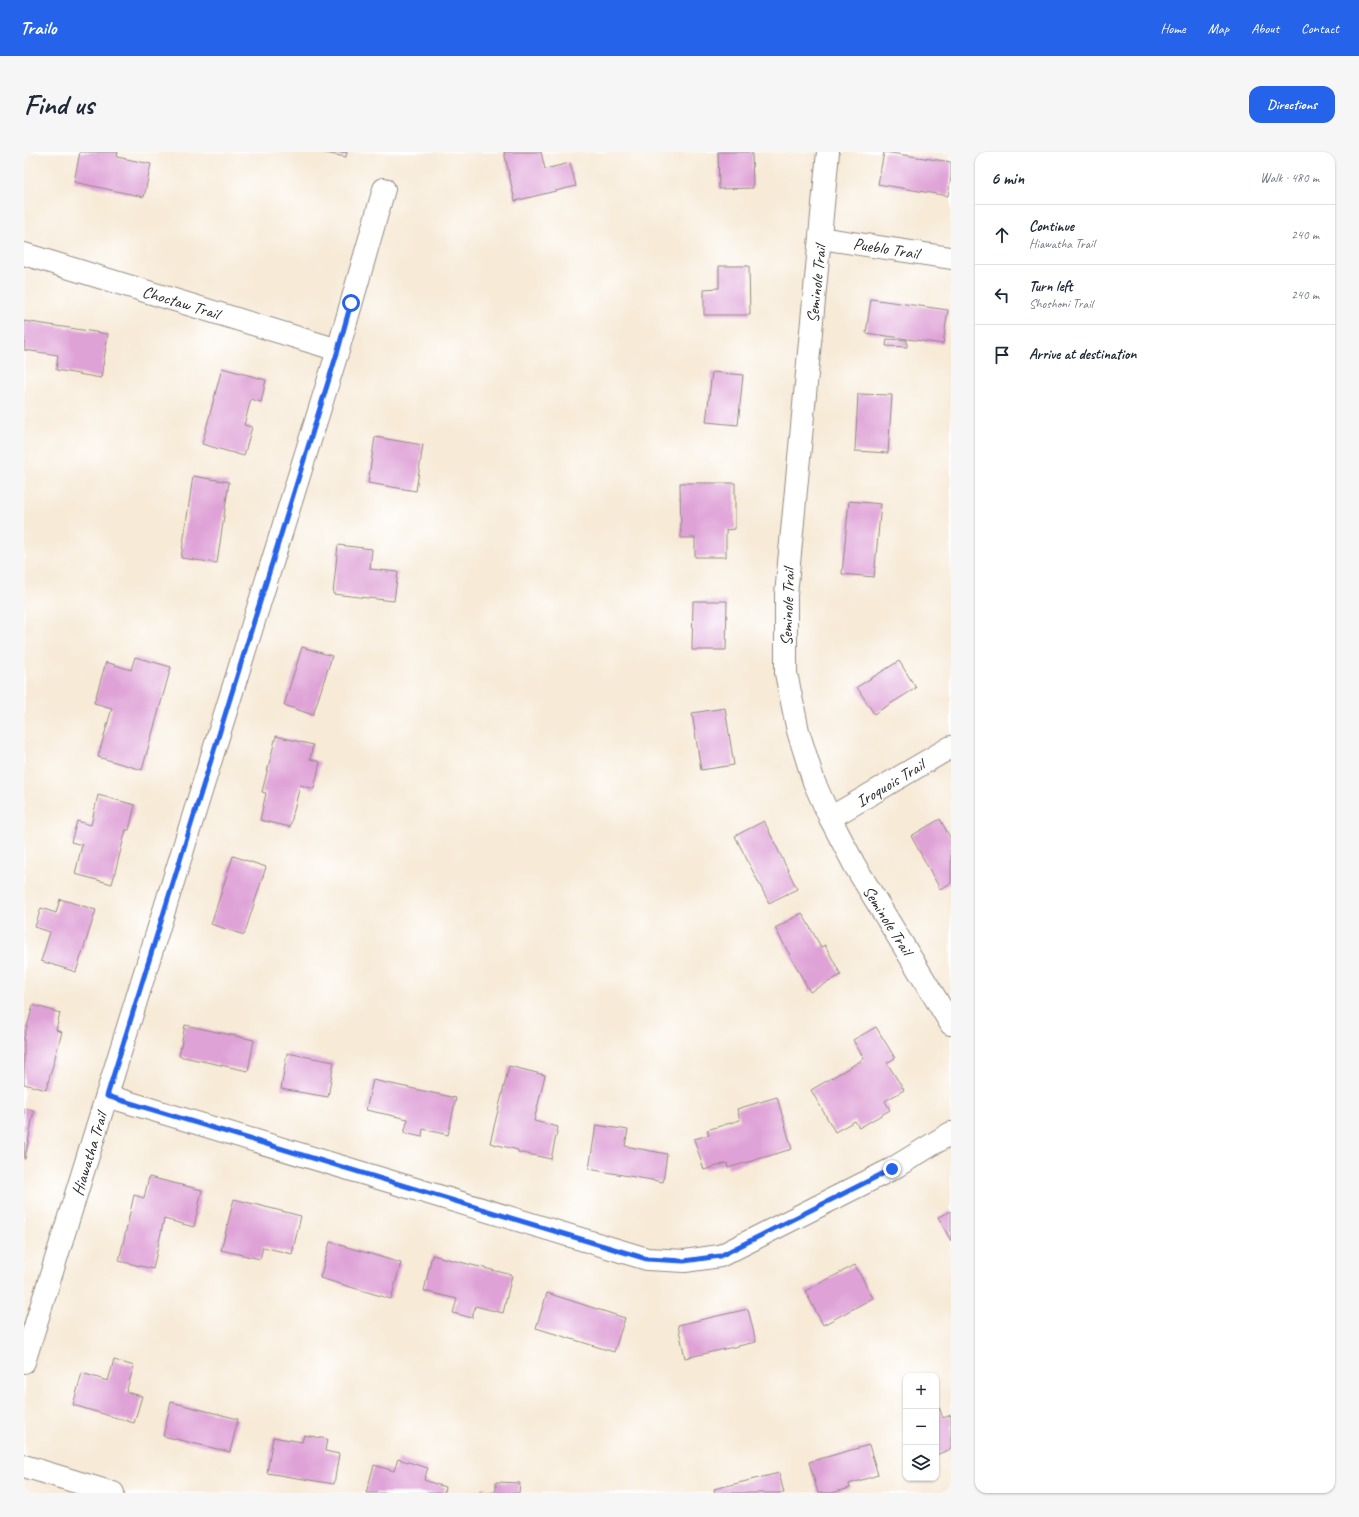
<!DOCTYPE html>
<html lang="en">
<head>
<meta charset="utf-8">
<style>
  body { margin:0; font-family:Caveat,sans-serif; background:#f6f6f7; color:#1f2937 }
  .controls { position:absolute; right:12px; bottom:12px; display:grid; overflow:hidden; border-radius:8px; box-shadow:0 1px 3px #0004 }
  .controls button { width:36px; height:36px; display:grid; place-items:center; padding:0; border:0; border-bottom:1px solid #e0e1e3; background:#fff; color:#1f2937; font:20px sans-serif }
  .stop { position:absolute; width:12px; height:12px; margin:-9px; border:3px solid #2563eb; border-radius:50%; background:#fff }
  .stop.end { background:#2563eb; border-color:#fff; box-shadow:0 1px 4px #0008 }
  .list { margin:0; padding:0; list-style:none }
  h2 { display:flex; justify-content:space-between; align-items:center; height:52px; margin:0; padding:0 16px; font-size:17px }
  h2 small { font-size:13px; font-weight:400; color:#747a83 }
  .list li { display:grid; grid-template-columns:26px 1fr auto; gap:12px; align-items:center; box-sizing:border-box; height:60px; padding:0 16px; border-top:1px solid #e0e1e3 }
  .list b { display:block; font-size:15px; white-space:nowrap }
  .list p { margin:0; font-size:13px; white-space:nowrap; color:#747a83 }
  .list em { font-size:13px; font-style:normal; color:#747a83 }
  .icon { flex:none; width:22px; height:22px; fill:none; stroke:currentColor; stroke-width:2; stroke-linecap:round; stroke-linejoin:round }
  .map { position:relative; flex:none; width:927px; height:1341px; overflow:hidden; border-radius:12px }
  header { display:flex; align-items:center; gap:24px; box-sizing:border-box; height:56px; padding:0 20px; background:#2563eb; color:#fff }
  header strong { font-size:19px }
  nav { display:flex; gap:22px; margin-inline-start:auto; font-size:14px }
  .intro { display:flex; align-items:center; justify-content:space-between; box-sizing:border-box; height:96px; padding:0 24px }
  h1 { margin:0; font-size:28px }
  .button { padding:10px 18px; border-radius:12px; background:#2563eb; color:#fff; font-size:14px; font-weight:700 }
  main { display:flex; gap:24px; padding:0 24px }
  aside { flex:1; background:#fff; border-radius:12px; box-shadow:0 1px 3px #0004 }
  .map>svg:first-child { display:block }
  .building { fill:#dfa2d7 }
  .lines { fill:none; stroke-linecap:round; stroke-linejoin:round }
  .minor-casing { stroke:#918a81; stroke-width:24 }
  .minor { stroke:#fff; stroke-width:22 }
  .route { stroke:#2563eb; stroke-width:5 }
  .labels { text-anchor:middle; stroke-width:3; stroke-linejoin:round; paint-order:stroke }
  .street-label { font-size:17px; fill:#2b2b2b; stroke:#fff }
</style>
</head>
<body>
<header>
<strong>Trailo</strong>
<nav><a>Home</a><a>Map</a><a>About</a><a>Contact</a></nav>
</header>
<div class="intro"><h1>Find us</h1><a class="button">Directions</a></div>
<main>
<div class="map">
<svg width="927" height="1341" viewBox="0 0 927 1341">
  <rect width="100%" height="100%" fill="#fff"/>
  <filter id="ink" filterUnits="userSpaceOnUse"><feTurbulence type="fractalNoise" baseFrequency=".025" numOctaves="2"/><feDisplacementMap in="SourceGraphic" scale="8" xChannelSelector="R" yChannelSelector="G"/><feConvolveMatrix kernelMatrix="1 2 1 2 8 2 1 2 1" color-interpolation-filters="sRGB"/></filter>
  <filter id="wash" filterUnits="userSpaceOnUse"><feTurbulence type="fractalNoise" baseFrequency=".012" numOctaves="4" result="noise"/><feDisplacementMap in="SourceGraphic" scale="16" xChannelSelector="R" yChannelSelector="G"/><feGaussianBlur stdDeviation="0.9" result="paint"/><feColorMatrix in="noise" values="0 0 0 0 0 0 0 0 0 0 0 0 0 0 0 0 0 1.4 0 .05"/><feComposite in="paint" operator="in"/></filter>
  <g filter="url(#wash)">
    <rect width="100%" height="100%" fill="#f7ead7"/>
    <g id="blocks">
      <g class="building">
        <path d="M56 0H94L93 5 127 12 120 45 50 30Z"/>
        <path d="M296 0H323L322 5Z"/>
        <path d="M480 0H517L521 17 546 11 552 34 491 49Z"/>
        <path d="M694 0H728L729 36 695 37Z"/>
        <path d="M860 0 927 10V25L924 44 854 32Z"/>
        <path d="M695 114H725L726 163H680V137L695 136Z"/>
        <path d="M847 147 924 158 919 192 842 181Z"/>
        <path d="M0 169 84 182 77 226 32 218 34 203 0 198Z"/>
        <path d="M863 187 883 188V195L862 194Z"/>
        <path d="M198 216 242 228 237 250 227 247 220 273 228 275 220 304 178 292Z"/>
        <path d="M688 220 719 223 714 273 682 270Z"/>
        <path d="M834 242 868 243 864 301 831 299Z"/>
        <path d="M351 285 399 293 392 339 344 331Z"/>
        <path d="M169 324 205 330 193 411 157 406Z"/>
        <path d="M656 331H711V377L702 378V405H671V386H657Z"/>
        <path d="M825 349 857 352 850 425 818 422Z"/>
        <path d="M314 393 348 397 346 417 374 420 370 449 309 442Z"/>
        <path d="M669 449H703L702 498H668Z"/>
        <path d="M278 495 308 504 289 563 260 553Z"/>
        <path d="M111 505 147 515 118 618 74 605 88 556 70 551 82 510 107 518Z"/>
        <path d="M875 509 892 536 850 562 833 535Z"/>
        <path d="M701 556 710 613 677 618 668 561Z"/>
        <path d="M252 584 289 593 286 607 296 610 290 637 276 633 266 675 236 668 242 641 238 640Z"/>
        <path d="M74 643 111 653 105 678H102L88 732 51 722 58 693 47 690 53 669 67 673Z"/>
        <path d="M916 667 927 687V731L916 737 887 684Z"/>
        <path d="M740 669 773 737 745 751 711 684Z"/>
        <path d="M209 704 242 715 220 783 187 772Z"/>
        <path d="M36 747 72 758 52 820 17 809 26 780 11 775 17 756 32 761Z"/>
        <path d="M778 761 797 795 801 793 817 823 786 840 751 776Z"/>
        <path d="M9 853 36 861 32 878 38 880 22 938 0 932V886Z"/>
        <path d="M161 873 230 888 224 919 155 904Z"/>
        <path d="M852 875 871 906 863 911 880 938 861 949 866 958 835 976 831 969 811 980 787 938 840 907 829 888Z"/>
        <path d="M263 901 310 910 304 945 257 937Z"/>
        <path d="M485 914 521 923 510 969 534 975 527 1007 494 1000V998L466 991Z"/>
        <path d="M349 928 432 946 424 983 399 977 398 985 380 981 384 967 342 958Z"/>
        <path d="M753 945 768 997 704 1016 703 1011 680 1018 670 987 685 983 683 978 716 968 713 957Z"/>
        <path d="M0 956 10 958 1 1007H0Z"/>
        <path d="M572 973 604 978 601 994 643 1002 639 1030 565 1017Z"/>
        <path d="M125 1025 178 1038 170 1075 140 1067 129 1117 95 1109 110 1043 120 1046Z"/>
        <path d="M210 1047 277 1064 268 1102 239 1095 236 1107 197 1098Z"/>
        <path d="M927 1059V1089L914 1065Z"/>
        <path d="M306 1090 377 1111 367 1147 296 1126Z"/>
        <path d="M408 1103 488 1123 479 1161 451 1154 448 1166 429 1161 433 1147 400 1139Z"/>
        <path d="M831 1113 849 1146 799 1173 781 1139Z"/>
        <path d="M523 1141 601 1166 590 1200 512 1176Z"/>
        <path d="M724 1157 732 1190 661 1206 654 1173Z"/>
        <path d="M90 1208 110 1214 102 1240 118 1244 110 1271 49 1253 58 1221 84 1229Z"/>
        <path d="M147 1250 214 1267 206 1300 139 1284Z"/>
        <path d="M915 1255 919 1266 927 1263V1297L912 1303V1256Z"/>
        <path d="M280 1283 303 1287 301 1299 315 1302 310 1332 243 1321 249 1285 278 1290Z"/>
        <path d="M845 1293 854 1323 825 1332 826 1336 808 1341H794L785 1310Z"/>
        <path d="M374 1307 404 1316 400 1328 421 1335 420 1341H342L350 1313 370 1319Z"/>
        <path d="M755 1321 760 1341H691L690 1337Z"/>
        <path d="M472 1330 496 1331 495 1341H456V1338L472 1339Z"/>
      </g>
    </g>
  </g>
  <g filter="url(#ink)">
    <use href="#blocks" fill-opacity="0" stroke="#918a81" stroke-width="1"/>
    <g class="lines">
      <defs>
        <g id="minor">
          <path d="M804 0 762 443V521L774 579 790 630 806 666 831 714 927 872"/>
          <path d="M796 86 927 106"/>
          <path d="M0 102 314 198"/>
          <path d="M806 666 927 595"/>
          <path d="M83 944 623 1107 661 1109 696 1104 868 1017 927 981"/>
          <path d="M0 1210 314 198 360 37"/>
          <path d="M0 1314 89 1341"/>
        </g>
      </defs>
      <use href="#minor" class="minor-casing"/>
      <use href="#minor" class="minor"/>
    </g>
  </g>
  <g class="lines" filter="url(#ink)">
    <path class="route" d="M327 151 314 198 83 944 623 1107 660 1109 696 1104 868 1017"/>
  </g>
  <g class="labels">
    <g class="street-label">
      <text transform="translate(862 96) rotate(9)" y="6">Pueblo Trail</text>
      <text transform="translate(792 132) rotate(-84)" y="6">Seminole Trail</text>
      <text transform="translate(157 150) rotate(17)" y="6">Choctaw Trail</text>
      <text transform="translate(763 455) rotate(-88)" y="6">Seminole Trail</text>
      <text transform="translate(866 631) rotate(-31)" y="6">Iroquois Trail</text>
      <text transform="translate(864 768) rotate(58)" y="6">Seminole Trail</text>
      <text transform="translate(65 1002) rotate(-73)" y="6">Hiawatha Trail</text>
    </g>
  </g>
</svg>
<div class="controls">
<button>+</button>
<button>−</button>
<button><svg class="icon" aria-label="layers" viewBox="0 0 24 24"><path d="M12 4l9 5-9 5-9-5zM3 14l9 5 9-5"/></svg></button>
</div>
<div class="stop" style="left:327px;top:151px"></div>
<div class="stop end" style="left:868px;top:1017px"></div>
</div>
<aside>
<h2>6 min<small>Walk · 480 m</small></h2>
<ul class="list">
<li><svg class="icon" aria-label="ahead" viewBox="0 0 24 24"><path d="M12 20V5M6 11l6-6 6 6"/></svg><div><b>Continue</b><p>Hiawatha Trail</p></div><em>240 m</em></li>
<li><svg class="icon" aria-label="left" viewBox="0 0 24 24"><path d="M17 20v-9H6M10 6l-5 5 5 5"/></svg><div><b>Turn left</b><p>Shoshoni Trail</p></div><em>240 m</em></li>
<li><svg class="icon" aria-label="arrive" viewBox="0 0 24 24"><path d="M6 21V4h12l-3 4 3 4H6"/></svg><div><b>Arrive at destination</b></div></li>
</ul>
</aside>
</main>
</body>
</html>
